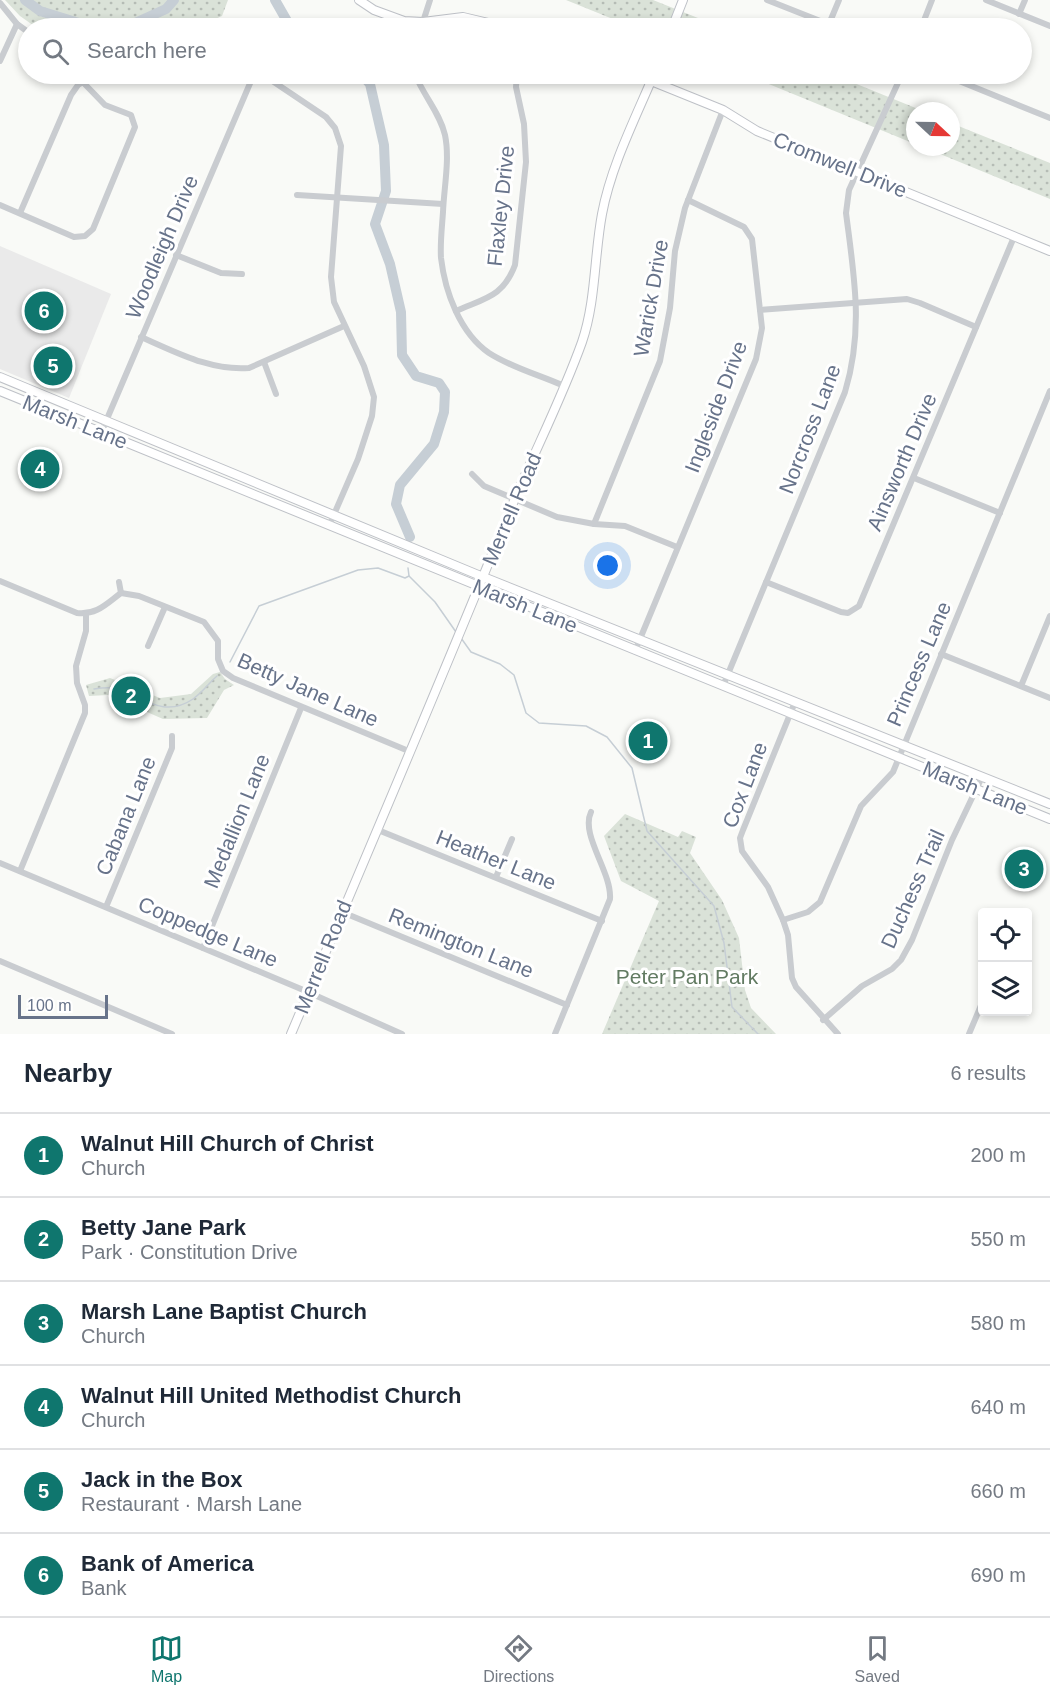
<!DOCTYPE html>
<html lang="en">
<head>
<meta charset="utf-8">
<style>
  body { margin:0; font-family:Helvetica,sans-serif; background:#f6f6f7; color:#1f2937 }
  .controls { position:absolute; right:18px; bottom:18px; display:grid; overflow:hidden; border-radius:6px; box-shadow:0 3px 9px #0003 }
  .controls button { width:54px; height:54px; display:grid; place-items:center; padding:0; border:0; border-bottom:2px solid #e0e1e3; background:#fff; color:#1f2937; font:30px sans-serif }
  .compass { position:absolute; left:906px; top:102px; width:54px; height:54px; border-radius:50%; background:#fff; box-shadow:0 3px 9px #0003; rotate:112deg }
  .scale { position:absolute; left:18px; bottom:15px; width:90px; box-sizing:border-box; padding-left:6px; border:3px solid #67738a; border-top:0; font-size:16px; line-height:21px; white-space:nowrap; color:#67738a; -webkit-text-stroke:4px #fff; paint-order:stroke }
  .you { position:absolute; left:608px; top:566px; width:21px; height:21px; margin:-15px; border:4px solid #fff; border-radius:50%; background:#1a73e8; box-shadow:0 0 0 9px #1a73e833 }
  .badge { display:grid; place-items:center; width:39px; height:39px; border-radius:50%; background:#0f766e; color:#fff; font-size:20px; font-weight:700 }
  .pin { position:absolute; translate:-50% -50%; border:3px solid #fff; box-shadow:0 2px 6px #0006 }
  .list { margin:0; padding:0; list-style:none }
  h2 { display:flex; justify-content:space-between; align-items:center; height:78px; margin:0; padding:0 24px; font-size:26px }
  h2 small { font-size:20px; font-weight:400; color:#747a83 }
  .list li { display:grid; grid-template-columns:39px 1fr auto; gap:18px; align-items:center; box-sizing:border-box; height:84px; padding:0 24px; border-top:2px solid #e0e1e3 }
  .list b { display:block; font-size:22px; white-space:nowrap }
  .list p { margin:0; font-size:20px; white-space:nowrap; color:#747a83 }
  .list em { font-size:20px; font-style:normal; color:#747a83 }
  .icon { flex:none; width:33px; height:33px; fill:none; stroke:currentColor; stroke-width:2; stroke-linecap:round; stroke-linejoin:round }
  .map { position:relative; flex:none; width:1050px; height:1034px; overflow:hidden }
  .search { position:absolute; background:#fff; box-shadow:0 3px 9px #0003; left:18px; right:18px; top:18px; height:66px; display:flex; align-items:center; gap:15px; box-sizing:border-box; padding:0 21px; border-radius:33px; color:#747a83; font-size:22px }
  .sheet { height:582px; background:#fff }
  nav { display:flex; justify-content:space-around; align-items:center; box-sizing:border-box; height:84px; border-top:2px solid #e0e1e3; background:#fff; font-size:16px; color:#747a83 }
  nav a { display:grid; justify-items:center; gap:3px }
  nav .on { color:#0f766e }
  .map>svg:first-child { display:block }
  .built { fill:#eaeaea }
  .park { fill:url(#park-dots) }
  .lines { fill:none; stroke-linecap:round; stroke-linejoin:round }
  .stream { stroke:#c6ced5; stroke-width:1.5 }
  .river { stroke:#c6ced5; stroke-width:10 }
  .secondary-casing { stroke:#bec1c7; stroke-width:10 }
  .street { stroke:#c9ccd0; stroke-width:6 }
  .secondary { stroke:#fff; stroke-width:8 }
  .labels { text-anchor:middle; stroke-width:6; stroke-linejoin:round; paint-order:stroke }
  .street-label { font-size:21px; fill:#67738a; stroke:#fff }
  .park-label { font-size:21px; fill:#627b62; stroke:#fff }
</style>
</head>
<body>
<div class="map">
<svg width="1050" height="1034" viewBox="0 0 1050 1034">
  <defs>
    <pattern id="park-dots" width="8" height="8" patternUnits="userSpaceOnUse" patternTransform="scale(1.5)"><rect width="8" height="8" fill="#dae2d8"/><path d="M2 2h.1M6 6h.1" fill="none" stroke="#b5bcb5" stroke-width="1.8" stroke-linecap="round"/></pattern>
  </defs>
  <rect width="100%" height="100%" fill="#f9faf7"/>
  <path class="built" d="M0 246 111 294 69 398 0 369Z"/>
  <g class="park">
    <path d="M5 0H228L222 16 196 28H37L20 16Z"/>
    <path d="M566 0H653L723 28H635Z"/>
    <path d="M744 74H832L923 111H915V144Z"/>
    <path d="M951 123 1050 163V199L923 147H951Z"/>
    <path d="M220 672 225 679 234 685 224 690 207 718 163 719 108 695 89 696 86 685 110 678 160 698 191 694 213 674Z"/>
    <path d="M625 814 678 837 682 831 696 837 690 853 722 900 739 938 745 990 751 1008 776 1034H602L659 901 621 881 604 836Z"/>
  </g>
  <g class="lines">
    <g class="stream">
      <path d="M408 568 409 576 435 602 456 632"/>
      <path d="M461 638 471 652 500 664 514 675 526 713 539 723 586 726 607 737 632 768 647 831 714 906 724 943 732 1007 758 1034"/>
      <path d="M230 662 259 606 358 570 378 568 405 578 409 576"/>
      <path d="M94 689C100 688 106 687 113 688 140 694 162 720 193 699 202 693 209 683 217 676"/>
    </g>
    <g class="river">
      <path d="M25 0 40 11 95 28"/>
      <path d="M275 0 291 28"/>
      <path d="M124 28 166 9 174 0"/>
      <path d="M361 74 370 84 384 145 386 191 375 224 390 264 401 312 402 355 416 376 439 383 445 392 444 412 434 444 400 485 396 504 410 537"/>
    </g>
    <defs>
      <g id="secondary">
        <path d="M359 0 374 10 404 21 423 22 463 17 509 28"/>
        <path d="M672 28 683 0"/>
        <path d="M634 74 723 110 757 131 1050 251"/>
        <path d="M0 377 476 574 1050 804"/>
        <path d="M0 391 1050 819"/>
        <path d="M291 1034C364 861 438 688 509 513 532 456 561 401 582 342 596 301 594 257 602 214 611 166 635 119 654 74"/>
      </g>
    </defs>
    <use href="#secondary" class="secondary-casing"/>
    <g class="street">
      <path d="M767 0 838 28"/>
      <path d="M986 0 1050 26"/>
      <path d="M0 3 17 24 28 32"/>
      <path d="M1019 14 1025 0"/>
      <path d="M829 24 839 0"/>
      <path d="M421 28 430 0"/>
      <path d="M921 28 932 0"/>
      <path d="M0 61 17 24"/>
      <path d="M262 74 326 117 335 128 341 146 331 277 334 302 364 366 374 397 372 416 358 459 329 526"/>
      <path d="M415 74C423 95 440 113 445 135 450 159 444 187 443 212 442 227 440 243 441 258 445 292 460 333 489 353 512 368 540 375 564 386"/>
      <path d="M942 74 1050 118"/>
      <path d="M297 195 443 204"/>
      <path d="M0 205 74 237 85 236 93 229 135 127 131 115 105 105 75 74"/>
      <path d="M20 213 71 95 78 85 83 82"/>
      <path d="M176 255 221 273 242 274"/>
      <path d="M760 310 907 299 920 303 976 327"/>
      <path d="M456 311C485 298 503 297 515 265L526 162 524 124 516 87 517 74"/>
      <path d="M141 337C176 352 210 371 249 368L344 326"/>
      <path d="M264 362 276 394"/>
      <path d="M101 433 254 74"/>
      <path d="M472 474 484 486 557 517 594 524 625 526 677 547"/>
      <path d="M914 478 1000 513"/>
      <path d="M594 524 660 361 670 308 675 251 685 208 723 110"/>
      <path d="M0 581 77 613C97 615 106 604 121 593L139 596 204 622 218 641V659L223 671 233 678 411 752"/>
      <path d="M119 582 121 593"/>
      <path d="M766 582 841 612 848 613 859 606 1014 237"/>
      <path d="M148 646 165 607"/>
      <path d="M635 651 756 359 762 328 752 239 744 227 688 200"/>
      <path d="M941 654 1050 698"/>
      <path d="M723 686 845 392C864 329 854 276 846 213L849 190 902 74"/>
      <path d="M1021 686 1050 616"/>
      <path d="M795 702 743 830 740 838 742 851 768 887 783 920 788 935 792 978 796 987 838 1034"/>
      <path d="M378 830 602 921"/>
      <path d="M0 863 301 989 402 1034"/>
      <path d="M20 871 85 713V705L77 683 76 666 86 631V614"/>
      <path d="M496 877 512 839"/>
      <path d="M106 907 172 748V736"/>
      <path d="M342 912 567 1005"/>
      <path d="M783 920 808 912 820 902 861 806 893 772 1050 391"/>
      <path d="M203 948 301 708"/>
      <path d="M0 961 172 1034"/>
      <path d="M823 1020 862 986 892 969 901 960 912 940 952 840 982 777"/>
      <path d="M555 1034 610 899C612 872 580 835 591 812"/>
      <path d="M969 1034 982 1003"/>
    </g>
    <use href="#secondary" class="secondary"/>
  </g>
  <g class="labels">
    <g class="street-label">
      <text transform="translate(840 165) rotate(22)" y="7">Cromwell Drive</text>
      <text transform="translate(501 206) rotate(-84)" y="7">Flaxley Drive</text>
      <text transform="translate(162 247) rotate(-67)" y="7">Woodleigh Drive</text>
      <text transform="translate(651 298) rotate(-80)" y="7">Warick Drive</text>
      <text transform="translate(716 407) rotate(-69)" y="7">Ingleside Drive</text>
      <text transform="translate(75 422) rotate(22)" y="7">Marsh Lane</text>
      <text transform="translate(810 429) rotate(-69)" y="7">Norcross Lane</text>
      <text transform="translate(902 462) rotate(-67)" y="7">Ainsworth Drive</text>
      <text transform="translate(512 509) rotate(-67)" y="7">Merrell Road</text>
      <text transform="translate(525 606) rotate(22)" y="7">Marsh Lane</text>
      <text transform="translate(919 664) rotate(-67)" y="7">Princess Lane</text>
      <text transform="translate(308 690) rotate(24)" y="7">Betty Jane Lane</text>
      <text transform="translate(745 785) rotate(-69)" y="7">Cox Lane</text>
      <text transform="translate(975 788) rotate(22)" y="7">Marsh Lane</text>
      <text transform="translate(126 816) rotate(-68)" y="7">Cabana Lane</text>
      <text transform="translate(237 821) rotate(-68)" y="7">Medallion Lane</text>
      <text transform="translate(496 860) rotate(22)" y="7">Heather Lane</text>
      <text transform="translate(913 889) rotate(-66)" y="7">Duchess Trail</text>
      <text transform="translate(208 932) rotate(23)" y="7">Coppedge Lane</text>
      <text transform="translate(461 943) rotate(22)" y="7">Remington Lane</text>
      <text transform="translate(323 957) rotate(-68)" y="7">Merrell Road</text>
    </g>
    <g class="park-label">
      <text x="687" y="984">Peter Pan Park</text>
    </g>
  </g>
</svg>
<div class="controls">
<button><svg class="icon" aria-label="locate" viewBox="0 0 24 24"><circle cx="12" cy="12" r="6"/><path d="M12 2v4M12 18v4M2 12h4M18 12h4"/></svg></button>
<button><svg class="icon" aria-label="layers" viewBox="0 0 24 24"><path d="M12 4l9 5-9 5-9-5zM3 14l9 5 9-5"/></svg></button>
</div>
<svg class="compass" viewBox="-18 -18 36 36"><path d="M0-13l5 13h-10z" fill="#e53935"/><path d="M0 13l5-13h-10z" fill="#747a83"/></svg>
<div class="scale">100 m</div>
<div class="you"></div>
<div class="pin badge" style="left:648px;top:741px">1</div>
<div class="pin badge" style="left:131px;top:696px">2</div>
<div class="pin badge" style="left:1024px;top:869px">3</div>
<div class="pin badge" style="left:40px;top:469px">4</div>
<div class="pin badge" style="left:53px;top:366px">5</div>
<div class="pin badge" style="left:44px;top:311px">6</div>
<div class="search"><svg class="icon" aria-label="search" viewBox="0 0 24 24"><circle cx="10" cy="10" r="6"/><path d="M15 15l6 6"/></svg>Search here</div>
</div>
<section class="sheet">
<h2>Nearby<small>6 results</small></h2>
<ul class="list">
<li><span class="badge">1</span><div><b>Walnut Hill Church of Christ</b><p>Church</p></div><em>200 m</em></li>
<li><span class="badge">2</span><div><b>Betty Jane Park</b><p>Park · Constitution Drive</p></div><em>550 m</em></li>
<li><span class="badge">3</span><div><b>Marsh Lane Baptist Church</b><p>Church</p></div><em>580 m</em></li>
<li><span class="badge">4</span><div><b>Walnut Hill United Methodist Church</b><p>Church</p></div><em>640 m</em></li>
<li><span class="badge">5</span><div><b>Jack in the Box</b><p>Restaurant · Marsh Lane</p></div><em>660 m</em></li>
<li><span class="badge">6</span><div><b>Bank of America</b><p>Bank</p></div><em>690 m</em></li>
</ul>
</section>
<nav>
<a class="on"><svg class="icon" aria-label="map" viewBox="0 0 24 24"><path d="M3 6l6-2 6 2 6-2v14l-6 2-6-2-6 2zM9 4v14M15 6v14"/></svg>Map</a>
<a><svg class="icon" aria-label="directions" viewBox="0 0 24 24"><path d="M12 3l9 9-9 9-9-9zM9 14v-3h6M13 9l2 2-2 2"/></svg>Directions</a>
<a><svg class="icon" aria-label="saved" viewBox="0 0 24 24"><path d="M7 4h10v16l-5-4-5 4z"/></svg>Saved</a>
</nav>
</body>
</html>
